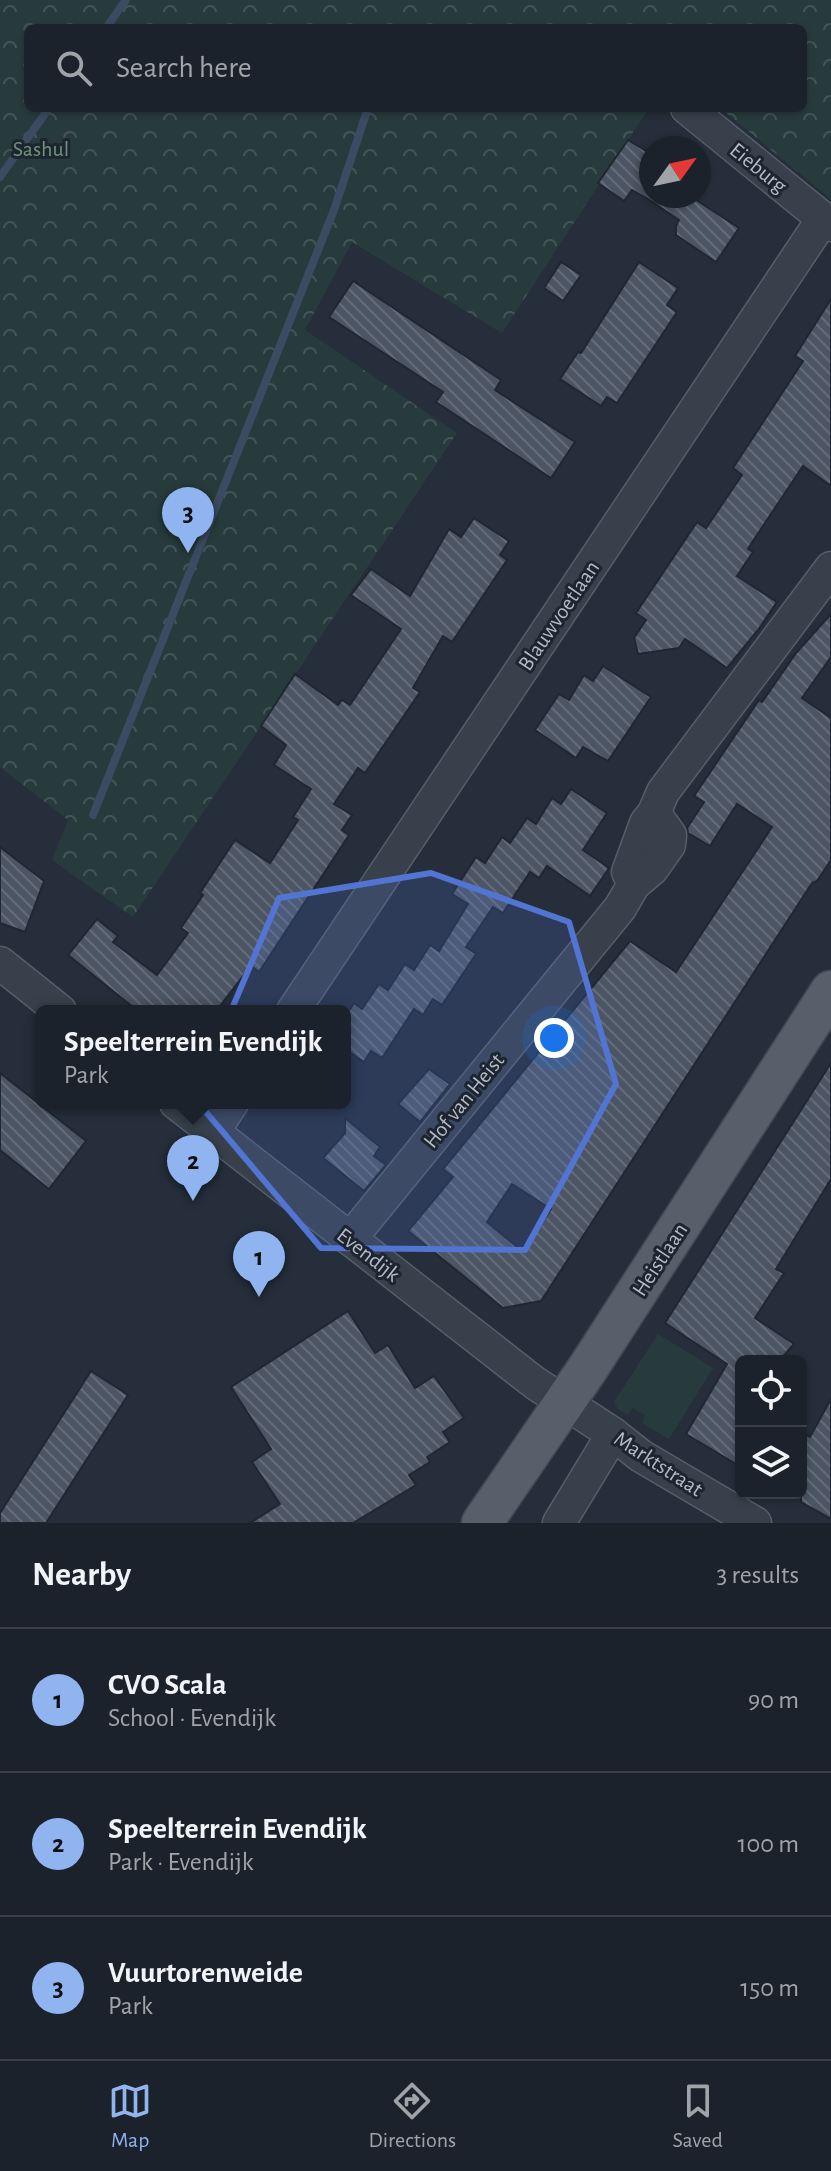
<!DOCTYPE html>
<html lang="en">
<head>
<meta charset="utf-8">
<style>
  body { margin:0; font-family:"Alegreya Sans",sans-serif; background:#292f38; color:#f1f3f6 }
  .controls { position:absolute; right:24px; bottom:24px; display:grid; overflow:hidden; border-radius:12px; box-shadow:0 2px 6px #0004 }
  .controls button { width:72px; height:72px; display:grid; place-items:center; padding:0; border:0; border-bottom:2px solid #3a3f48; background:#1c222c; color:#f1f3f6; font:40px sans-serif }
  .compass { position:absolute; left:639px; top:136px; width:72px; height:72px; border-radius:50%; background:#1c222c; box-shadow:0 2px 6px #0004; rotate:57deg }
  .you { position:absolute; left:554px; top:1038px; width:28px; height:28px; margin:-20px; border:6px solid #fff; border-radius:50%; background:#1a73e8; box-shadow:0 0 0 12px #1a73e833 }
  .badge { display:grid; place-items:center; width:52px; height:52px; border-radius:50%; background:#90b4ef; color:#111; font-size:26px; font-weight:700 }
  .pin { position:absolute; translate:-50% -66px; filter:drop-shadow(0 2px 4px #0008) }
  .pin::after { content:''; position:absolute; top:42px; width:28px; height:24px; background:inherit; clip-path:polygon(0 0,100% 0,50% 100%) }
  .popup { position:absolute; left:35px; top:1005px; width:316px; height:104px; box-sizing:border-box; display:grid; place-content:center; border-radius:12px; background:#1c222c; filter:drop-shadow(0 2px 6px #0005); font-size:26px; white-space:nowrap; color:#a0a4a9 }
  .popup b { font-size:30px; color:#f1f3f6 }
  .popup::after { content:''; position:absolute; left:50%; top:100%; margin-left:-16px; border:16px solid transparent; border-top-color:#1c222c }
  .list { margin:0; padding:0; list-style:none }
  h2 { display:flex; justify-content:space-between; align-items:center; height:104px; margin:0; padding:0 32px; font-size:34px }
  h2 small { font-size:26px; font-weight:400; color:#a0a4a9 }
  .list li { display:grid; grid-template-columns:52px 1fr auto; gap:24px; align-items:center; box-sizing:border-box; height:144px; padding:0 32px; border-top:2px solid #3a3f48 }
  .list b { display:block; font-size:30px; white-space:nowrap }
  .list p { margin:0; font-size:26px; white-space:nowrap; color:#a0a4a9 }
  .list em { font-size:26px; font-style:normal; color:#a0a4a9 }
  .icon { flex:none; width:44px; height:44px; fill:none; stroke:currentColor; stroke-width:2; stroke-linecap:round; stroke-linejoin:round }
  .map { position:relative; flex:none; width:831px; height:1523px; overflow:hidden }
  .search { position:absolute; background:#1c222c; box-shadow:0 2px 6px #0004; left:24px; right:24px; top:24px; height:88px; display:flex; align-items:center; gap:20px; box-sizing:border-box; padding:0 28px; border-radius:12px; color:#a0a4a9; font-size:30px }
  .sheet { height:536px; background:#1c222c }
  nav { display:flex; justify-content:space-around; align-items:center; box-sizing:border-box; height:112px; border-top:2px solid #3a3f48; background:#1c222c; font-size:22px; color:#a0a4a9 }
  nav a { display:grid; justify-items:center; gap:4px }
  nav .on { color:#90b4ef }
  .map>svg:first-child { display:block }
  .green { fill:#283b3c }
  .forest { fill:url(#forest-crowns) }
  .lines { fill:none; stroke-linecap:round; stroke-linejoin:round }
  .stream { stroke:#3c4b62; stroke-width:8 }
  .building { fill:url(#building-back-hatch); stroke:#202732; stroke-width:2; fill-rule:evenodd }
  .minor-casing { stroke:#575e69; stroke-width:35 }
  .major-casing { stroke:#424954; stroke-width:43 }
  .minor { stroke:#38404b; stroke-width:32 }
  .major { stroke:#575f6b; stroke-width:40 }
  .marked { fill:#5274d2; fill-opacity:0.2; stroke:#5274d2; stroke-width:6; stroke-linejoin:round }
  .labels { text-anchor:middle; stroke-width:6; stroke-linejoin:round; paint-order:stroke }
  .park-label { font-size:22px; fill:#6d9576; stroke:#1e2530 }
  .street-label { font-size:22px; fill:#b4bbc6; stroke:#1e2530 }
</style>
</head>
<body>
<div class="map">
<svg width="831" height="1523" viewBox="0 0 831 1523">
  <defs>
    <pattern id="forest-crowns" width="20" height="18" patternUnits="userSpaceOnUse" patternTransform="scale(2)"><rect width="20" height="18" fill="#283b3c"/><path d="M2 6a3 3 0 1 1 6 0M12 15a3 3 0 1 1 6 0" fill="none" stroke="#455557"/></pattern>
    <pattern id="building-back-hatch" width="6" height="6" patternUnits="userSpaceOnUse" patternTransform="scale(2)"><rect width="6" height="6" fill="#4b5563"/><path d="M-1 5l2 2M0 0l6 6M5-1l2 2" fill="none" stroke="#636c78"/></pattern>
  </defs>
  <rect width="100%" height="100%" fill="#252e3a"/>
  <path class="green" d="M658 1334 713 1368 669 1439 642 1423 645 1415 633 1408 628 1415 618 1409 614 1402Z"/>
  <path class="forest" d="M0 0H831V199L720 108H803V28H28V108H657L647 111 502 333 352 242 305 330 457 433 133 917 52 860 68 820 0 767Z"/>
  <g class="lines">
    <g class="stream">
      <path d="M106 28 126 0"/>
      <path d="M0 177 49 108"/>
      <path d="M93 815 334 210 368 108"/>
    </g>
  </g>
  <g class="building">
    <path d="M628 140 651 154V196H690L739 228 716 262 676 235V226L679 220 651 201 632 190 624 201 598 183Z"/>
    <path d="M561 262 581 275 563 301 544 288Z"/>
    <path d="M639 262 678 288 667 305 677 312 617 403 607 397 601 406 560 379 578 352 581 353Z"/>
    <path d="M353 281 501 380 495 390 575 442 551 478 436 402 443 392 329 317Z"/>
    <path d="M831 299V486L803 466 751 544 748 549 753 552 737 576 777 602 758 630 727 668 685 639 679 648 638 654 634 638 646 620 636 613 697 522 706 528 742 475 733 468 803 361 795 356Z"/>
    <path d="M474 518 509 541 500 555 507 560 452 642 443 636 413 688 420 692 365 773 358 768 334 804 352 815 342 830 349 835 259 972 251 966 216 1011H138L68 955 97 919 118 936 113 942 157 975 188 933 181 928 203 895 200 893 235 840 270 863 298 820 293 817 311 789 274 765 286 745 261 726 295 674 338 705 342 700 350 705 401 629 351 595 371 569 410 596 449 529 461 537Z"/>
    <path d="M831 614V657L802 698 831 718V860L817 881 812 883 541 1301 503 1308 408 1231 453 1177 443 1169 630 941 676 972 772 827 737 804 710 846 688 833 687 828 704 802 694 796 759 700 762 702 796 653ZM512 1184 551 1209 523 1252 487 1222Z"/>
    <path d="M603 666 651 697 608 761 583 747 576 758 535 730 559 694 569 700 584 675 593 681Z"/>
    <path d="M571 789 607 813 583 850 609 868 590 896 547 866 539 878 530 872 503 913 493 907 466 947 476 954 442 1005 433 999 423 1015 414 1009 382 1058 371 1051 364 1062 345 1049V1017L354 1003 362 1009 379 984 388 990 405 964 414 970 430 945 439 951 468 904 452 894 476 857 485 863 502 837 510 843 527 818 536 824 552 798 561 804Z"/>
    <path d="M0 847 44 881 25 932 0 923Z"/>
    <path d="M831 1063V1179L776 1269 784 1273 755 1318 794 1344 779 1361H741V1467L686 1434 727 1364 665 1323Z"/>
    <path d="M429 1069 450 1084 420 1122 398 1104Z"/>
    <path d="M0 1073 86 1141 49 1189 0 1150Z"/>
    <path d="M345 1118 380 1147 374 1156 386 1165 364 1191 323 1158 345 1133Z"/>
    <path d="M348 1311 375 1353 388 1345 415 1388 434 1376 464 1418 443 1432 450 1442 427 1457 430 1462 409 1475 416 1485 353 1523H250L280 1504 252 1462 271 1449 231 1387Z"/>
    <path d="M91 1371 128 1395 46 1523H0V1513Z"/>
    <path d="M831 1399V1519L801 1502V1432L810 1437Z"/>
  </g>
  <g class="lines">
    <defs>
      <g id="minor">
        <path d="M687 108 831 225"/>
        <path d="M634 884 628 872 646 823 654 813 663 792 831 568"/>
        <path d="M0 963 60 1011"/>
        <path d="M293 1011 823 219"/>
        <path d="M176 1103 535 1383 613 1434 641 1456 755 1523"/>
        <path d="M213 1132 232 1103"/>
        <path d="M350 1239 620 908 634 884 652 869 669 845 670 835 654 813"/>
        <path d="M559 1523 613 1434"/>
      </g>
      <path id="major" d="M482 1523 588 1368 831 991"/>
    </defs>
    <use href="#minor" class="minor-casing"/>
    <use href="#major" class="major-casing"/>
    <use href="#minor" class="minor"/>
    <use href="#major" class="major"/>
  </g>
  <path class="marked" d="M431 873 569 922 616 1084 525 1250 321 1248 194 1098 279 898Z"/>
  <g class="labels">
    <g class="park-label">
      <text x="41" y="156">Sashul</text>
    </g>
    <g class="street-label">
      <text transform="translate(759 167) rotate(39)" y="8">Eieburg</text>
      <text transform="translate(558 615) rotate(-56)" y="8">Blauwvoetlaan</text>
      <text transform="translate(463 1100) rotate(-51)" y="8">Hof van Heist</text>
      <text transform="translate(369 1254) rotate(38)" y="8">Evendijk</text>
      <text transform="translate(659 1259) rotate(-57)" y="8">Heistlaan</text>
      <text transform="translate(659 1463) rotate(33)" y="8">Marktstraat</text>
    </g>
  </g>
</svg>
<div class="controls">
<button><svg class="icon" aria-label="locate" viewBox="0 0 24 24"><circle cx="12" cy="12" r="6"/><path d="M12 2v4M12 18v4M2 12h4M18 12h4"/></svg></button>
<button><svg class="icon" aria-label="layers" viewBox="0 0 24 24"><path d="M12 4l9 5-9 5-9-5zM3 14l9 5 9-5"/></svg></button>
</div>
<svg class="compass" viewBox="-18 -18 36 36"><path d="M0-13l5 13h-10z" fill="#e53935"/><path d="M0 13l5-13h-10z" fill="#a0a4a9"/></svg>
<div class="you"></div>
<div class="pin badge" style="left:259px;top:1297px">1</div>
<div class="pin badge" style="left:193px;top:1201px">2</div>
<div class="popup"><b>Speelterrein Evendijk</b>Park</div>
<div class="pin badge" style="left:188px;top:553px">3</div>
<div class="search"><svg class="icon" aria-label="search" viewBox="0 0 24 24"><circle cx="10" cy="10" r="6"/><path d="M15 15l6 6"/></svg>Search here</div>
</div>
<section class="sheet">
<h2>Nearby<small>3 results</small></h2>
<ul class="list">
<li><span class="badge">1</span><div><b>CVO Scala</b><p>School · Evendijk</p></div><em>90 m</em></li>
<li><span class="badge">2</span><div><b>Speelterrein Evendijk</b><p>Park · Evendijk</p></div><em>100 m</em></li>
<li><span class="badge">3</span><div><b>Vuurtorenweide</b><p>Park</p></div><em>150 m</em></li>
</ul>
</section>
<nav>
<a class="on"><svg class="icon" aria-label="map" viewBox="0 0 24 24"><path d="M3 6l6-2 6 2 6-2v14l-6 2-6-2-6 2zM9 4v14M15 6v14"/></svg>Map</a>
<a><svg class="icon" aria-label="directions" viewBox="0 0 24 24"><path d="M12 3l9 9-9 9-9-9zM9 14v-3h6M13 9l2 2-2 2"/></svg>Directions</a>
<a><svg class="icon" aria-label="saved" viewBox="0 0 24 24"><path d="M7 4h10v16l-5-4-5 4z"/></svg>Saved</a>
</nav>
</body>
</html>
